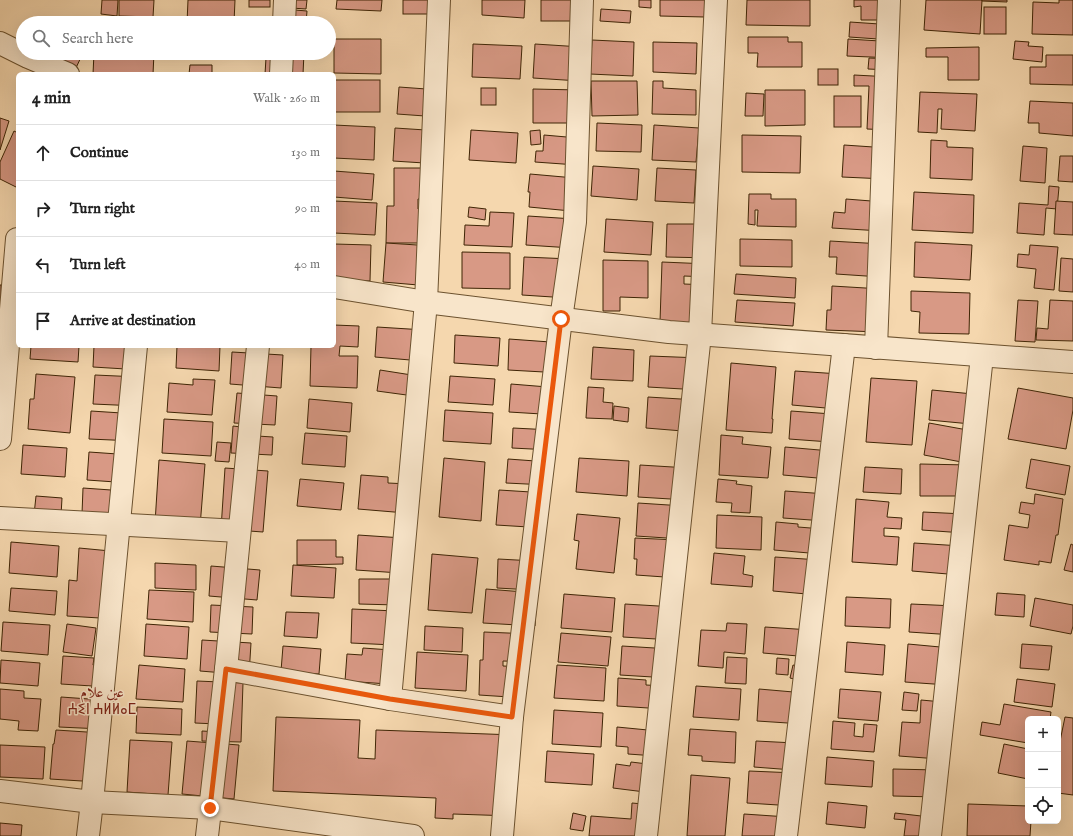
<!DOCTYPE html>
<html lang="en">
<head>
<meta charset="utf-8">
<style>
  body { margin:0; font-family:"IM FELL English",Amiri,"Noto Sans Tifinagh",serif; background:#f6f6f6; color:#222 }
  .controls { position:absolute; right:12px; bottom:12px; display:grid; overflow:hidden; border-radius:6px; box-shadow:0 4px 16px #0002 }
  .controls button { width:36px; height:36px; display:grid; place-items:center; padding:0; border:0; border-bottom:1px solid #e0e0e0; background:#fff; color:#222; font:20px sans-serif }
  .stop { position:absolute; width:12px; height:12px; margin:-9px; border:3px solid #ea580c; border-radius:50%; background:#fff }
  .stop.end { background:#ea580c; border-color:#fff; box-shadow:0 1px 4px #0008 }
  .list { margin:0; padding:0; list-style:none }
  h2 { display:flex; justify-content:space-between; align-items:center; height:52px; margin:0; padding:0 16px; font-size:17px }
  h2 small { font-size:13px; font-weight:400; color:#767676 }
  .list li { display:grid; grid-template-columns:26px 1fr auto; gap:12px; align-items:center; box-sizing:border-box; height:56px; padding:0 16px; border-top:1px solid #e0e0e0 }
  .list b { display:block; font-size:15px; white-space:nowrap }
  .list em { font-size:13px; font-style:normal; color:#767676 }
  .icon { flex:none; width:22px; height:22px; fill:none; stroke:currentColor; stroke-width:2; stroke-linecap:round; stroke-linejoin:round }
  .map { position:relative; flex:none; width:1073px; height:836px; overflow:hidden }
  .search { position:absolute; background:#fff; box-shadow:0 4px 16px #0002; left:16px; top:16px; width:320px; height:44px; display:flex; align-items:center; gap:10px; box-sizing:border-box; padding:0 14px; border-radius:22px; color:#767676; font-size:15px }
  .panel { position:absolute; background:#fff; box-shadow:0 4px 16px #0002; left:16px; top:72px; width:320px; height:276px; border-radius:6px }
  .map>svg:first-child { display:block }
  .building { fill:#d89985; stroke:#3f2505 }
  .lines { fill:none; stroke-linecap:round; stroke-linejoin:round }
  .minor-casing { stroke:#6c522f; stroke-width:24 }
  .minor { stroke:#f8e5ca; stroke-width:22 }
  .route { stroke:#ea580c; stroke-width:5 }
  .labels { text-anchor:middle; stroke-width:3; stroke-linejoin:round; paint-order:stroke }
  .neighbourhood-label { font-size:15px; fill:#7a1f14; stroke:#f8e5ca }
</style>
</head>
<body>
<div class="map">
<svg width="1073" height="836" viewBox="0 0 1073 836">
  <rect width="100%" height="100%" fill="#f5d7ae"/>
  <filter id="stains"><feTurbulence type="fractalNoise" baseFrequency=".005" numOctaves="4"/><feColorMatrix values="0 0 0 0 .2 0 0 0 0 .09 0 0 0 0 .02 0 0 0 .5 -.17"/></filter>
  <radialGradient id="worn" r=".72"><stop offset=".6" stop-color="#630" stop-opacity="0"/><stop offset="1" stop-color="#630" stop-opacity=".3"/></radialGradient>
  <g class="building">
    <path d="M102 0H118L117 16 101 14Z"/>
    <path d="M119 0H154L153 17 119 16Z"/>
    <path d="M188 0H235L234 23H187Z"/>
    <rect x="249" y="0" width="21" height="7"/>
    <path d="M277 0H307L306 9 277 7Z"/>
    <path d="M337 0H382L381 11 336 9Z"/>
    <rect x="403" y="0" width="39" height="14"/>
    <path d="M482 0H525L524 18 482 15Z"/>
    <rect x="541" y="0" width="43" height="21"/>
    <path d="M639 0H651V8L639 7Z"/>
    <path d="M660 0H706L705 17 660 16Z"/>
    <path d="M747 0H810V26L746 25Z"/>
    <path d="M854 0H897V20H861V6L854 7Z"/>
    <path d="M926 0H982L980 34 924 30Z"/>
    <path d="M982 0H1007V2L982 1Z"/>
    <path d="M1059 0H1073V35L1032 34 1033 2 1059 3Z"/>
    <rect x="984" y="7" width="22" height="27"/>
    <path d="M283 9 307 11 306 23H272L273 21 282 22Z"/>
    <path d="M601 9 631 11 630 23 600 21Z"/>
    <path d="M117 21 156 23H117Z"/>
    <path d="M850 22 894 25 893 40 849 37Z"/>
    <path d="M748 37H788V42H802V67H757L758 53H748Z"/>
    <path d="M334 39H381V74L334 73Z"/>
    <path d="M848 39 896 42 894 58 847 56Z"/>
    <path d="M592 40 634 42 633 76 590 74Z"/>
    <path d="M1015 41 1029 42 1028 46 1043 47 1042 62 1013 59Z"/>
    <path d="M653 42 697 43 696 74 653 72Z"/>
    <path d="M473 44 522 46 520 79 472 77Z"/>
    <path d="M535 44 582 47 580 81 533 78Z"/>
    <path d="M979 47V80H948V57H926V48Z"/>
    <path d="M43 53H83L74 72Z"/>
    <path d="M94 53H154L153 74H93Z"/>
    <path d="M187 53H228V55Z"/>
    <path d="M257 53H304L303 74H265L266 58H256Z"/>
    <path d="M1046 55H1073V85L1030 84V67H1046Z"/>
    <path d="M869 58 892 59 891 70 868 69Z"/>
    <path d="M190 65H212V74H189Z"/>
    <rect x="818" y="69" width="20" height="16"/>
    <path d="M854 75 892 77 890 130 867 129 869 86H854Z"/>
    <rect x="334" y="80" width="46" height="32"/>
    <path d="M591 81H637L638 115 592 116Z"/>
    <path d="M653 81H663V88L696 90V115L652 114Z"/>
    <path d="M399 87 440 90 439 117 397 114Z"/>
    <rect x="481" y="88" width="15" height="17"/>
    <path d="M533 89 579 90V123H533Z"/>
    <path d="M765 90H805V125L765 126Z"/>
    <path d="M920 92 977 94 975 131 941 129 942 109H938L937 133 918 132Z"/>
    <path d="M746 93 764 94 763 116H745Z"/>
    <rect x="834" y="96" width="27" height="31"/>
    <path d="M1030 101 1073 103V136L1039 133V123H1028Z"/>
    <path d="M0 118 9 121 0 150Z"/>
    <path d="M597 123 642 125 641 152 596 151Z"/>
    <path d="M334 125 375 127 374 160 334 158Z"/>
    <path d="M654 125 699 128 696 162 652 160Z"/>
    <path d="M395 128 441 131 440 164 393 161Z"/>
    <path d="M471 130 518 133 516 163 469 160Z"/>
    <path d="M540 130 541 144 531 145 530 131Z"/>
    <path d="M14 131 18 133V188L0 179V162Z"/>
    <path d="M544 135 578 138 577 165 535 162 536 151H543Z"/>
    <path d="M742 135 801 136 800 173 742 172Z"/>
    <path d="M931 140 947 141V147L973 148 972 180 930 178Z"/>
    <path d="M844 145 888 148 886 179 842 177Z"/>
    <path d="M1023 146 1047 148 1045 183 1020 181Z"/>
    <path d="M1060 156H1073V182L1058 181Z"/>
    <path d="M593 166 639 169 637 200 591 196Z"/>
    <path d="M394 168H438L437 199H418V209H435V243H386L387 206H394Z"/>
    <path d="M657 168 696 170 694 203 655 201Z"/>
    <path d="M334 171 374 174 372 200 334 197Z"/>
    <path d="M530 174 575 178 571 211 529 207 530 192H528Z"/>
    <path d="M1049 186 1059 187 1057 209 1046 208 1044 235 1017 233 1019 203 1048 205Z"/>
    <path d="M914 192 974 195 973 233 912 230Z"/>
    <path d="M749 194H771V199H796V227L757 226 758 210H755V225L748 224Z"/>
    <path d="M846 199 884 202 882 231 832 228 834 212 845 213Z"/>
    <path d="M334 201 377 203 375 235 334 233Z"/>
    <path d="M1056 201 1073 202V235L1054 234Z"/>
    <path d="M469 207 486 209 485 220 468 217Z"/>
    <path d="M490 212 514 213 512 247 464 245 465 225 489 226Z"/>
    <path d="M528 216 574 219 572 248 526 245Z"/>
    <path d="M606 219 653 222 651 255 604 252Z"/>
    <path d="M667 224H713L712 258 666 257Z"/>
    <path d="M740 239 792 240V267L740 266Z"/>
    <path d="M830 241 883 244 881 277 836 274 837 257H829Z"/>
    <path d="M915 242 972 245 970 280 914 277Z"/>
    <path d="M386 243 433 246 430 286 383 282Z"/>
    <path d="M334 244 371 245 370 281 334 280Z"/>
    <path d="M1030 245 1058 247 1054 290 1034 288 1036 269 1017 267 1018 254 1029 255Z"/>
    <path d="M462 252 510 253V289L462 288Z"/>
    <path d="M524 257 571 259 568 298 522 295Z"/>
    <path d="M1061 258 1073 259V292L1059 291Z"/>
    <path d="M603 260 648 261V298L620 297V311H603Z"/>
    <path d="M662 262 709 264 708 277 684 276V284L710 285 709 324 660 322Z"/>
    <path d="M736 274 796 278 795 298 734 294Z"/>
    <path d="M0 285H5L0 319Z"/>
    <path d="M832 286 882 289 879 332 826 330 827 310H831Z"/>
    <path d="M911 291 970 293 969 334 919 333 920 312 911 311Z"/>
    <path d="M737 300 795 303 793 326 735 322Z"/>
    <path d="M1018 300 1038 301 1035 342 1015 341Z"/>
    <path d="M1050 300 1073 301V341L1036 340 1037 328 1048 329Z"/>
    <path d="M334 325 359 326 358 347 340 346 339 356H358L357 388 310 386 311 346H334Z"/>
    <path d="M377 327 425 330 422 361 375 357Z"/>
    <path d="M455 335 500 338 498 366 454 363Z"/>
    <path d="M509 339 564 343 562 373 508 370Z"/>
    <path d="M31 346H79L78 362 30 359Z"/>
    <path d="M94 346H143L142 370 93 367Z"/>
    <path d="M177 346H220L219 371 176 368Z"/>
    <path d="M593 347 634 350 633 381 591 379Z"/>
    <path d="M232 352 283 355 281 388 230 384Z"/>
    <path d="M650 356 701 358 700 390 648 387Z"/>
    <path d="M731 363 776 367 772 419H773L772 433 726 430Z"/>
    <path d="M380 370 418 376 414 396 377 391Z"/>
    <path d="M795 371 840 374 837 409 792 405Z"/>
    <path d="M36 374 75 377 70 433 28 429 30 399H34Z"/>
    <path d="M95 375 139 377 138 406 93 404Z"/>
    <path d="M450 376 495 379 493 405 448 402Z"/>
    <path d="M871 378 917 381 912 445 866 442Z"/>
    <path d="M193 379 215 380 212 415 167 412 169 383 193 385Z"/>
    <path d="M511 384 560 388 558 415 509 412Z"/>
    <path d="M588 387 604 388 603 402 613 403 612 419 586 418Z"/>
    <path d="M1018 388 1073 398V410L1066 449 1008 439Z"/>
    <path d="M932 390 973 394 971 424 929 420Z"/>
    <path d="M237 393 277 396 275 425 234 423Z"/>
    <path d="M648 397 697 400 695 432 646 428Z"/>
    <path d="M309 399 352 403 350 432 307 428Z"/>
    <path d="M614 406 629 408 628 422 613 420Z"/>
    <path d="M445 410 493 413 491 444 443 441Z"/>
    <path d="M91 411 137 414 135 441 89 439Z"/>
    <path d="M791 411 832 414 830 442 789 439Z"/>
    <path d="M164 419 213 422 211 456 162 453Z"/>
    <path d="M929 423 973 431 967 463 924 455Z"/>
    <path d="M233 426 241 427V435L273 437 272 455 231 453Z"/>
    <path d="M513 428 552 430 551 450 512 448Z"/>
    <path d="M305 433 347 436 345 467 302 464Z"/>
    <path d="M721 435 743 437 742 444 771 447 768 478 719 475Z"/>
    <path d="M217 442 231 443 229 462 215 461Z"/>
    <path d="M23 445 67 448 65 477 21 474Z"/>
    <path d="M785 447 831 451 829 479 783 475Z"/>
    <path d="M89 452 132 455 130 483 87 480Z"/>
    <path d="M444 458 485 462 481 521 439 517Z"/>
    <path d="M579 458 629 461 627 496 576 492Z"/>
    <path d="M508 459 549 462 547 485 506 483Z"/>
    <path d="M1031 459 1070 466 1065 495 1026 488Z"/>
    <path d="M159 460 205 464 200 527 155 523Z"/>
    <path d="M920 464 969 465V496H920Z"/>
    <path d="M640 465 689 468 687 500 638 497Z"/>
    <path d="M865 467 902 469 901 494 863 492Z"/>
    <path d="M225 468 268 471 263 532 221 529Z"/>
    <path d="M361 475 388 477V483L409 484 406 513 358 509Z"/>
    <path d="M300 479 344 483 341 510 297 506Z"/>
    <path d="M718 479 737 481 736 484 752 486 750 513 731 512 732 503 716 502Z"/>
    <path d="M83 488 125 491 123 517 82 514Z"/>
    <path d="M499 490 547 493 545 528 496 525Z"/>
    <path d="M785 491 827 494 825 521 783 518Z"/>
    <path d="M1035 494 1063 499 1058 535H1056L1051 563 1039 561V565L1004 560 1009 525 1028 528 1030 515 1019 513 1021 502 1034 504Z"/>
    <path d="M36 496 62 498 61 516 34 515Z"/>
    <path d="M856 499 889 502 887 517 902 518 901 529 884 528V536L899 537 897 565 852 562Z"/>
    <path d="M638 503 684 506 682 539 636 536Z"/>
    <path d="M923 512 965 514 964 533 922 530Z"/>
    <path d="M577 514 620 518 614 573 576 569 579 541 574 540Z"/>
    <path d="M717 515 762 517 761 550 716 548Z"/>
    <path d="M776 522 798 524V527L823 529 821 554 774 550Z"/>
    <path d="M358 535 403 538 400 573 356 570Z"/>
    <path d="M635 538 678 540 679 578 636 575 637 559H634Z"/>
    <path d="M297 540H336V557H343V564L297 565Z"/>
    <path d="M11 542 59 546 57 577 9 573Z"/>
    <path d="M914 543 962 546 960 575 912 571Z"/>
    <path d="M1071 544 1073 545V572L1064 570Z"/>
    <path d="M79 548 121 552 116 619 67 616 69 580 77 581Z"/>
    <path d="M714 553 745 556 743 574 753 576 752 587 711 584Z"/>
    <path d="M432 554 478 558 472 613 428 610Z"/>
    <path d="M775 557 820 560 818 595 773 591Z"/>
    <path d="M498 559 535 561 533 590 497 588Z"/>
    <path d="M155 563 196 565V590L155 588Z"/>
    <path d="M293 565 336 568 334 598 291 596Z"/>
    <path d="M211 566 260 570 257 600 209 596Z"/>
    <path d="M359 579H397V605L359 604Z"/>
    <path d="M11 588 57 591 55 615 9 611Z"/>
    <path d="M486 589 537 593 535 626 483 623Z"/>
    <path d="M149 590 194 592 193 622 147 619Z"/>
    <path d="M997 593 1025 595 1024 617 995 615Z"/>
    <path d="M564 594 615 598 612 632 561 628Z"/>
    <path d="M846 597 891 599 890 628 845 626Z"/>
    <path d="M1035 598 1073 605V626L1071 634 1030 626Z"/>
    <path d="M625 604 675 607 673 640 623 637Z"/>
    <path d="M911 604 956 606 954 635 909 632Z"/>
    <path d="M211 605 253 607 252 634 210 632Z"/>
    <path d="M352 609 395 611 394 645 351 643Z"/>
    <path d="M286 612 319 613 317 638 284 636Z"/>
    <path d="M3 622 50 625 48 655 1 651Z"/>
    <path d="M727 623 747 624 745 654 724 652 723 668 698 666 701 630 726 631Z"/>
    <path d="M67 624 96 628 92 656 63 652Z"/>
    <path d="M146 624 189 627 187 659 144 656Z"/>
    <path d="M425 626 463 628 462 652 424 650Z"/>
    <path d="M765 627 811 630 810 657 763 653Z"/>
    <path d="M484 632 531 634 530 662 503 661V666L527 667 525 698 479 695 480 660H483Z"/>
    <path d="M561 633 611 637 608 666 558 662Z"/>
    <path d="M202 640 251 643 249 675 200 671Z"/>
    <path d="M847 642 885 645 883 675 845 672Z"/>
    <path d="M908 644 951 648 948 685 905 682Z"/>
    <path d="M1022 644 1052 646 1049 670 1020 668Z"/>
    <path d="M283 646 321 649 319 674 281 671Z"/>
    <path d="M622 646 671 649 669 678 620 675Z"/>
    <path d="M363 648 391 650 388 684 345 681 347 654 362 655Z"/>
    <path d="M417 652 468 655 466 691 415 688Z"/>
    <path d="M63 656 94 658 93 665 109 666 108 687 61 684Z"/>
    <path d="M727 657 747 658 746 684 725 683Z"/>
    <path d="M777 658 789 659 788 675 776 674Z"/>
    <path d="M1 660 40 663 38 686 0 683Z"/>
    <path d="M139 665 185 669 183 702 136 699Z"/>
    <path d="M557 665 606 668 604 701 554 698Z"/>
    <path d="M793 665 806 668 803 681 790 678Z"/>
    <path d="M618 678 646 680V685L666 686 664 709 617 706Z"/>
    <path d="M1017 679 1055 684 1052 707 1014 702Z"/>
    <path d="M197 681 243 683 241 742 202 741V731L219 732 217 724 195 723Z"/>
    <path d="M696 686 741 689 739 720 693 717Z"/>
    <path d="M0 689 24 691V698L41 699 38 731 18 730 19 721 0 719Z"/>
    <path d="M759 689 805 693 803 724 757 721Z"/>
    <path d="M840 689 881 692 878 721 838 718Z"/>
    <path d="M904 692 919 694 917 711 902 710Z"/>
    <path d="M61 697 103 700 102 729 59 727Z"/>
    <path d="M921 700 943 702 939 759 899 756 902 722 920 723Z"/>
    <path d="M1004 704 1051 712 1050 719H1028V743L980 735 982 722 1000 725Z"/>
    <path d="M137 707 182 709 181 735 136 733Z"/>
    <path d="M554 710 603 713 601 747 552 744Z"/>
    <path d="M276 717 360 720 358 758 375 759 376 730 515 735 512 816 453 814V819L435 818 436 798 273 791Z"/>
    <path d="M1065 717 1073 718V795L1058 793V751Z"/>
    <path d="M833 721 855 723 854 736 863 737 864 724 877 725 874 752 831 749Z"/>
    <path d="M617 727 658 731 656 756 628 754V747L616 746Z"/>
    <path d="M690 729 736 732 735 763 702 761V756L688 755Z"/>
    <path d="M56 730 102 733 98 782 50 779 53 744H54Z"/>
    <path d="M130 740 172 742 168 795 127 792Z"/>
    <path d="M187 741 239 745 234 799 182 794Z"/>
    <path d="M756 741 795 743 793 770 754 767Z"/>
    <path d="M1004 744 1028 749V779L998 773Z"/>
    <path d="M0 745 45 747 43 779 0 777Z"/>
    <path d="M547 751 594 754 592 785 545 782Z"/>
    <path d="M827 757 874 761 872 787 825 784Z"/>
    <path d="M631 762 656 765 653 793 613 788 616 764 630 766Z"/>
    <path d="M893 769 937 770V797L893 796Z"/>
    <path d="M749 771 796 773 794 806 747 803Z"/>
    <path d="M691 775 730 778 725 836H687Z"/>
    <path d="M828 802 867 806 865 828 826 824Z"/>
    <path d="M632 803 654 805 653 836H589L591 816 631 819Z"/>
    <path d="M968 804 1028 806V821H1031L1030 836H967Z"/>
    <path d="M573 813 586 816 583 831 570 829Z"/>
    <path d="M895 813 930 817 928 836H904L906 820 894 819Z"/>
    <path d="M744 814 788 817 786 836H742Z"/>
    <path d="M0 823 22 825 21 836H0Z"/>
  </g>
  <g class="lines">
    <defs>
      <g id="minor">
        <path d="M284 23 285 0"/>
        <path d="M0 43 28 57 68 74"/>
        <path d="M281 74 282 53"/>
        <path d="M334 287 426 302 669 332 1073 362"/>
        <path d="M876 348 889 0"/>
        <path d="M0 439 17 239"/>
        <path d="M0 518 239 531"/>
        <path d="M226 669 390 699 512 717"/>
        <path d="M390 699 426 302 439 0"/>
        <path d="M0 791 92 802 210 808 413 836"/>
        <path d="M88 836 92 802 136 346"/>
        <path d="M207 836 226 669 258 346"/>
        <path d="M502 836 512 717 561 319 575 222 582 0"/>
        <path d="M646 836 700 334 716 0"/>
        <path d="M786 836 844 345"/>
        <path d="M930 836 982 356"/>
      </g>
    </defs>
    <use href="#minor" class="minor-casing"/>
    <use href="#minor" class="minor"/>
  </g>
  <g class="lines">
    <path class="route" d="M210 808 226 669 390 699 512 717 561 319"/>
  </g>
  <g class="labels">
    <g class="neighbourhood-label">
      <text x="102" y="697">عين علام<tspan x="102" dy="17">ⵄⵉⵏ ⵄⵍⵍⴰⵎ</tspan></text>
    </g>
  </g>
  <rect width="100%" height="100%" filter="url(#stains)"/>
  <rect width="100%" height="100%" fill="url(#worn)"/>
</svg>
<div class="controls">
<button>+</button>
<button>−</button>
<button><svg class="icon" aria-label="locate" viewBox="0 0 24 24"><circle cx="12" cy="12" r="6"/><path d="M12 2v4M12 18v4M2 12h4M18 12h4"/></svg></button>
</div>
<div class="stop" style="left:561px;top:319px"></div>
<div class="stop end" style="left:210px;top:808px"></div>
<div class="search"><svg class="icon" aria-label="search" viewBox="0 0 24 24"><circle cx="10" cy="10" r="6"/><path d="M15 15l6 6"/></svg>Search here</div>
<section class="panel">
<h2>4 min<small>Walk · 260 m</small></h2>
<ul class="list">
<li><svg class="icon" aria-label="ahead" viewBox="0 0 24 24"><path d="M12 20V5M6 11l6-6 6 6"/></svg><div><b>Continue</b></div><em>130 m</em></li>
<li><svg class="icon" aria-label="right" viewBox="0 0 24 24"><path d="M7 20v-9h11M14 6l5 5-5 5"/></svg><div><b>Turn right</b></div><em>90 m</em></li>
<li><svg class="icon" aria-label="left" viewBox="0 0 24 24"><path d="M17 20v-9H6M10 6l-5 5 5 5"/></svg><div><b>Turn left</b></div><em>40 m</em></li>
<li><svg class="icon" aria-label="arrive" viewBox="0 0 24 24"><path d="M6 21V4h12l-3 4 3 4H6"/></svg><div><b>Arrive at destination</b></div></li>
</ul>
</section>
</div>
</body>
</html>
